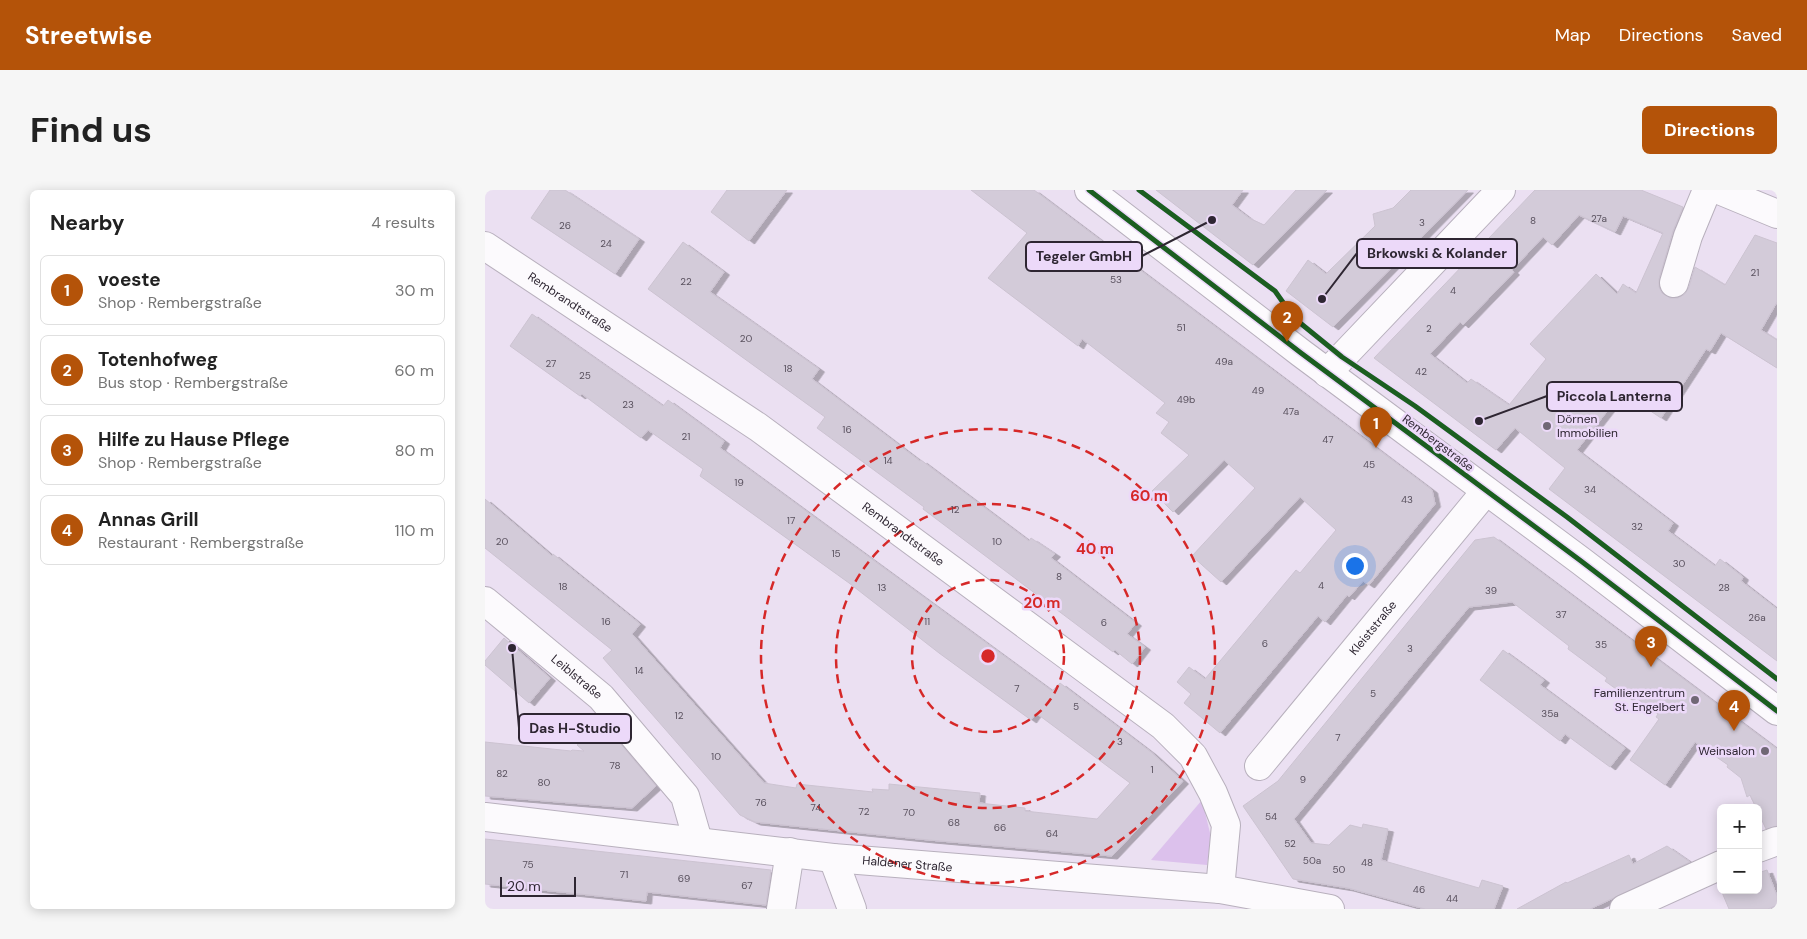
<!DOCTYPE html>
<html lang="en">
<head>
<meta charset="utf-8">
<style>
  body { margin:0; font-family:"DM Sans",sans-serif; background:#f6f6f6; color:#222 }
  .controls { position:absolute; right:15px; bottom:15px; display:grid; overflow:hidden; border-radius:8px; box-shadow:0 2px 12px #0003 }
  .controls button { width:45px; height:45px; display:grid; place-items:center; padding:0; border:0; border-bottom:1px solid #e0e0e0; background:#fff; color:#222; font:25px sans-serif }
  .scale { position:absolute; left:15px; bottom:12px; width:76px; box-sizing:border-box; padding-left:5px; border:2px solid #2e2632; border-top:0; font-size:14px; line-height:18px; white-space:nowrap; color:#2e2632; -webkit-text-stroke:4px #ecd9f9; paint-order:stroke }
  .you { position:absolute; left:869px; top:375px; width:18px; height:18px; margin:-12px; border:4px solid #fff; border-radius:50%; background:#1a73e8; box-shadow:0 0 0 8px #1a73e833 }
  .badge { display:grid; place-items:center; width:32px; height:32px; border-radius:50%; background:#b45309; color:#fff; font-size:16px; font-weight:700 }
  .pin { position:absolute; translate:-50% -41px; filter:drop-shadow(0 1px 2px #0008) }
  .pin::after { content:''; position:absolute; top:26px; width:18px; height:15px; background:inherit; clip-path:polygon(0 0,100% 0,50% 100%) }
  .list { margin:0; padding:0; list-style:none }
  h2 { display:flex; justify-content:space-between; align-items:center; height:65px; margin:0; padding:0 20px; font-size:21px }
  h2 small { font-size:16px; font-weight:400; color:#767676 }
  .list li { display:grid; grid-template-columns:32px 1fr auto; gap:15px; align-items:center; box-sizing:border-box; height:70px; margin:0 10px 10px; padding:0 10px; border:1px solid #e0e0e0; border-radius:8px }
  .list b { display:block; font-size:19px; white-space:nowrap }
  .list p { margin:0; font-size:16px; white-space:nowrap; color:#767676 }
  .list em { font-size:16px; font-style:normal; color:#767676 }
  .map { position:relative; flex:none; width:1292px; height:719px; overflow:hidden; border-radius:8px }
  header { display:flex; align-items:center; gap:30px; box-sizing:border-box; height:70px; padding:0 25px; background:#b45309; color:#fff }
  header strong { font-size:24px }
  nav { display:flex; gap:28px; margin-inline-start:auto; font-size:18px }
  .intro { display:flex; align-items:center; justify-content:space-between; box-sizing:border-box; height:120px; padding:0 30px }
  h1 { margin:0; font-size:35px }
  .button { padding:12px 22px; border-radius:8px; background:#b45309; color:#fff; font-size:18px; font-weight:700 }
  main { display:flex; gap:30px; padding:0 30px }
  aside { flex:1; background:#fff; border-radius:8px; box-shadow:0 2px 12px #0003 }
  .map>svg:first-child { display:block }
  .green { fill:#dcc1ec }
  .building { fill:#d3cbd9; stroke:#ccc3d1; fill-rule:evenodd; filter:url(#shadow) }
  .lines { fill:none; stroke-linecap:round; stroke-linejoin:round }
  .minor-casing { stroke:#b8b0bd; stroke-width:30 }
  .major-casing { stroke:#b8b0bd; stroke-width:30 }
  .minor { stroke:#fcfafd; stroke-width:28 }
  .major { stroke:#fcfafd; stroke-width:28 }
  .cycleway-casing { stroke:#ecd9f9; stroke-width:8 }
  .cycleway { stroke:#1b5e20; stroke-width:5 }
  .ring { fill:none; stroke:#d62828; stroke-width:2.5; stroke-dasharray:9 6 }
  .poi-dot { fill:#706775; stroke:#ecd9f9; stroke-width:2 }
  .labels { text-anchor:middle; stroke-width:5; stroke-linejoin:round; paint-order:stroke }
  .number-label { font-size:10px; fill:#59515e }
  .street-label { font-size:12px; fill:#2e2632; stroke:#ecd9f9 }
  .poi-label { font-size:12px; fill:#2e2632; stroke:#ecd9f9; text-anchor:end }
  .centre { fill:#d62828; stroke:#ecd9f9; stroke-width:2.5 }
  .ring-label { font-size:15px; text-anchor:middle; font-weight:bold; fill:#d62828; stroke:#ecd9f9; stroke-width:5; stroke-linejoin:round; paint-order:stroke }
  .leader { fill:none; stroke:#2e2632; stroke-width:2 }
  .callout-dot { fill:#2e2632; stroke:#ecd9f9; stroke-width:2 }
  .callout { fill:#ecd9f9; stroke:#2e2632; stroke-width:2 }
  .callout-label { font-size:14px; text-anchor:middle; font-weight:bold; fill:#2e2632 }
</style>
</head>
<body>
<header>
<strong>Streetwise</strong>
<nav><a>Map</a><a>Directions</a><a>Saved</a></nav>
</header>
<div class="intro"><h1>Find us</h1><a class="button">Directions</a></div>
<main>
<aside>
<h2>Nearby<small>4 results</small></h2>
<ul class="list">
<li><span class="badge">1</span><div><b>voeste</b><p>Shop · Rembergstraße</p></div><em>30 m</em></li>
<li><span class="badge">2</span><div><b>Totenhofweg</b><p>Bus stop · Rembergstraße</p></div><em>60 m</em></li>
<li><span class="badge">3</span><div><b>Hilfe zu Hause Pflege</b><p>Shop · Rembergstraße</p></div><em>80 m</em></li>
<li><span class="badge">4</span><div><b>Annas Grill</b><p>Restaurant · Rembergstraße</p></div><em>110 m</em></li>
</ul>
</aside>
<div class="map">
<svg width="1292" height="719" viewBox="0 0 1292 719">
  <defs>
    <filter id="shadow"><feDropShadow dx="5.5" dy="3" stdDeviation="0" flood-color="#0004"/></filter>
  </defs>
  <rect width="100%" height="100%" fill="#ebe0f2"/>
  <path class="green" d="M717 610 726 647 722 675 666 670Z"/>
  <g class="building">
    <path d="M65 0H80L154 49 130 84 46 28Z"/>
    <path d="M242 0H302L264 51 226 22Z"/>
    <path d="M486 0H549L947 300 950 314 884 395 878 391 864 407 862 405 840 432 833 426 735 543 699 513 706 504 692 492 704 477 720 489 811 380 815 383 851 340 815 307 736 392 707 366 770 298 739 270 688 322 667 301 704 265 676 243 684 232 671 223 680 213 597 149 593 156 503 88 542 43Z"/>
    <path d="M671 0H758L747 15 764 28 779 35 811 0H842L768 75Z"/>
    <path d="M926 0H983L848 137 801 101 823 70 841 84 890 36 888 24 908 18Z"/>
    <path d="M1050 0H1156L1198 17 1188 41 1174 89V97L1177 103 1185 108H1193L1200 104 1204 97 1210 77 1240 95 1270 45 1292 53V112L1276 140 1292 150V178L1236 143 1225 161 1221 159 1176 228 1137 202 1092 260 1188 333 1183 341 1230 376 1235 369 1258 387 1256 391 1292 419V471L1064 299 1080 278 1030 238 1011 260 889 168ZM1094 25 1130 42 1138 26 1178 43 1151 103 1138 94 1132 104 1111 84 1045 154 1061 169 1024 215 986 189 982 193 945 164 975 132 978 135 1029 82 1027 80 1058 47 1067 55Z"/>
    <path d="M198 52 239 82 225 102 334 179 327 189 435 271 436 270 544 351 546 348 570 364 566 368 651 433 642 444 660 457 647 474 630 460 628 462 438 319 439 317 332 238 340 227 163 99Z"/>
    <path d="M47 124 178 216 183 210 239 251 235 258 567 501 575 493 666 562 698 591 627 666 444 650 270 632 255 625 118 468 127 460 0 358V309L67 366 68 364 155 434 147 444 279 593 311 598 312 594 388 602 387 599 404 600V594L495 603 494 613 540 618V621L612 629 645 593 551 523 546 530 454 463 364 393 215 286 218 279 163 240 156 248 97 204 95 206 25 156Z"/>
    <path d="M1009 347 1292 559V636L1281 639 1273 622V618H1271L1265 605 1262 607 1256 588 1242 577 1243 575 1210 552 1180 595 1145 570 1174 529 1171 527 1173 524 1147 505 1142 507 1120 491 1122 488 1083 459 1084 456 1027 412 984 417 809 629 826 653 844 655 865 635 877 638 878 634 903 639 896 670 994 698 997 690 1018 696 1009 719H940L863 698 808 689 758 616 793 591 990 350Z"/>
    <path d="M19 448 65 488 44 513 0 475V471Z"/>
    <path d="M1018 460 1059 490 1055 495 1140 558 1125 577 1080 544 1075 551 995 490Z"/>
    <path d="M117 532 171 596 147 618 0 606V552L86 561 87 560 99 561 92 555Z"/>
    <path d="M0 649 286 680 281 715 162 702 161 711 0 694Z"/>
    <path d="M1182 656 1205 672 1105 719H1032L1081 692 1082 693 1144 665 1148 674Z"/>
    <path d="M1282 680 1292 706V715L1283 719H1244L1236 700H1273V683Z"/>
  </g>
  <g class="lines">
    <defs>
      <g id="minor">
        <path d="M1234 0 1292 24"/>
        <path id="s1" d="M0 56 273 237 678 536 708 566 728 603 741 635 735 699"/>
        <path d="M1189 93 1203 46 1222 0"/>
        <path d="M842 183 1016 0"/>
        <path id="s2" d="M0 411 116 507 200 606 213 651"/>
        <path id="s3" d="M774 576 1001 301"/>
        <path id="s4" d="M0 627 348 668 735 699 845 719"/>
        <path d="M1273 658 1292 651"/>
        <path d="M348 668 367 719"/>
        <path d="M296 719 305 662"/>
        <path d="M1139 719 1236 675"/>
      </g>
      <path id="major" d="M604 0 816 163 1096 371 1292 521"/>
    </defs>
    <use href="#minor" class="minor-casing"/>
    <use href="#major" class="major-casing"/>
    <use href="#minor" class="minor"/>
    <use href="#major" class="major"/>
    <defs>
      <g id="cycleway">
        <path d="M604 0 816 163 1096 371 1292 521"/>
        <path d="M654 0 790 101 809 128 857 167 930 216 1082 327 1292 489"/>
      </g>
    </defs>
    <use href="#cycleway" class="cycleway-casing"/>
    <use href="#cycleway" class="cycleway"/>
  </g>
  <g class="ring">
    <circle cx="503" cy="466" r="76"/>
    <circle cx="503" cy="466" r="152"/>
    <circle cx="503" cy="466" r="227"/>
  </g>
  <g class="poi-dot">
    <circle cx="1062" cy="236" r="5"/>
    <circle cx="1210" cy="510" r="5"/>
    <circle cx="1280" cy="561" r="5"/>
  </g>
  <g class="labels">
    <g class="number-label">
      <text x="1114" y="32">27a</text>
      <text x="1048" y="34">8</text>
      <text x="937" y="36">3</text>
      <text x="80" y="39">26</text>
      <text x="121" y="57">24</text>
      <text x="1270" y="86">21</text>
      <text x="631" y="93">53</text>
      <text x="201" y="95">22</text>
      <text x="968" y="104">4</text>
      <text x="696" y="141">51</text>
      <text x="944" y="142">2</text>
      <text x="261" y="152">20</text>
      <text x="739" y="175">49a</text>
      <text x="66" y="177">27</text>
      <text x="303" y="182">18</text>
      <text x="936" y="185">42</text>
      <text x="100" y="189">25</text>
      <text x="773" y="204">49</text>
      <text x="701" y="213">49b</text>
      <text x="143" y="218">23</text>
      <text x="806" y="225">47a</text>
      <text x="362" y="243">16</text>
      <text x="201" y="250">21</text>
      <text x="843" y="253">47</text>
      <text x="403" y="274">14</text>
      <text x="884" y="278">45</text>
      <text x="254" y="296">19</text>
      <text x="1105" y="303">34</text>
      <text x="922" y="313">43</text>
      <text x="470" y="323">12</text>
      <text x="306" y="334">17</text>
      <text x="1152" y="340">32</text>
      <text x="17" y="355">20</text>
      <text x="512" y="355">10</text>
      <text x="351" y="367">15</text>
      <text x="1194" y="377">30</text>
      <text x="574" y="390">8</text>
      <text x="836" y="399">4</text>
      <text x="78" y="400">18</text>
      <text x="397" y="401">13</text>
      <text x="1239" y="401">28</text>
      <text x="1006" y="404">39</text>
      <text x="1076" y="428">37</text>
      <text x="1272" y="431">26a</text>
      <text x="121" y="435">16</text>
      <text x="442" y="435">11</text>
      <text x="619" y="436">6</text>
      <text x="780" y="457">6</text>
      <text x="1116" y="458">35</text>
      <text x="925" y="462">3</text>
      <text x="154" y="484">14</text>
      <text x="532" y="502">7</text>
      <text x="888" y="507">5</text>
      <text x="591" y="520">5</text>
      <text x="1065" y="527">35a</text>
      <text x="194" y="529">12</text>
      <text x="853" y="551">7</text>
      <text x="635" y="555">3</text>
      <text x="231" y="570">10</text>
      <text x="130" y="579">78</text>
      <text x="667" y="583">1</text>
      <text x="17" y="587">82</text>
      <text x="818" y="593">9</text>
      <text x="59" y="596">80</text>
      <text x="276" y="616">76</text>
      <text x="331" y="621">74</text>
      <text x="379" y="625">72</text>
      <text x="424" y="626">70</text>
      <text x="786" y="630">54</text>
      <text x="469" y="636">68</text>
      <text x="515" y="641">66</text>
      <text x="567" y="647">64</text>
      <text x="805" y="657">52</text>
      <text x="827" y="674">50a</text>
      <text x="882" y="676">48</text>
      <text x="43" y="678">75</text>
      <text x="854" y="683">50</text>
      <text x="139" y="688">71</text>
      <text x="199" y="692">69</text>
      <text x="262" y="699">67</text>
      <text x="934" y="703">46</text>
      <text x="967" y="712">44</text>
    </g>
    <g class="street-label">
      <text dy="4" stroke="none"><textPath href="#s1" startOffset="102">Rembrandtstraße</textPath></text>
      <text transform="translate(953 253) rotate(37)" y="4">Rembergstraße</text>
      <text dy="4" stroke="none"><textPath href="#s1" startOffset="508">Rembrandtstraße</textPath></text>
      <text dy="4" stroke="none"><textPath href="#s3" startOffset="179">Kleiststraße</textPath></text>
      <text dy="4" stroke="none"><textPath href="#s2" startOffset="119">Leiblstraße</textPath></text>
      <text dy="4" stroke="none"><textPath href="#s4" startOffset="425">Haldener Straße</textPath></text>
    </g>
    <g class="poi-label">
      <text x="1072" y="233" text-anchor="start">Dörnen<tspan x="1072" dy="14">Immobilien</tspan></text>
      <text x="1200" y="507">Familienzentrum<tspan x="1200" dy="14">St. Engelbert</tspan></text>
      <text x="1270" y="565">Weinsalon</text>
    </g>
  </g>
  <circle cx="503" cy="466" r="8" class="centre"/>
  <g class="ring-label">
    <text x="664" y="311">60 m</text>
    <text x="610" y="364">40 m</text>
    <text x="557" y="418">20 m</text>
  </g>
  <path class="leader" d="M837 109L872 63M727 30L657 66M994 231L1062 206M27 458L34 538"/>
  <g class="callout-dot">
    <circle cx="837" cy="109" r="5"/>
    <circle cx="727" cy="30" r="5"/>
    <circle cx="994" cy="231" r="5"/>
    <circle cx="27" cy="458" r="5"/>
  </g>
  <g class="callout">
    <rect x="872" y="49" width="160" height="29" rx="5"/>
    <rect x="541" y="52" width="116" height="29" rx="5"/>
    <rect x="1062" y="192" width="135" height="29" rx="5"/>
    <rect x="34" y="524" width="112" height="29" rx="5"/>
  </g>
  <g class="callout-label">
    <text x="952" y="68">Brkowski &amp; Kolander</text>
    <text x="599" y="71">Tegeler GmbH</text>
    <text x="1129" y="211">Piccola Lanterna</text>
    <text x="90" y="543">Das H-Studio</text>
  </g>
</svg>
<div class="controls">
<button>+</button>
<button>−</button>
</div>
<div class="scale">20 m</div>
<div class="you"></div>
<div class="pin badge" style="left:891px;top:258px">1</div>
<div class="pin badge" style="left:802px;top:152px">2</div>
<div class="pin badge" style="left:1166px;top:477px">3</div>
<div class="pin badge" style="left:1249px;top:541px">4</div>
</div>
</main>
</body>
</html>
